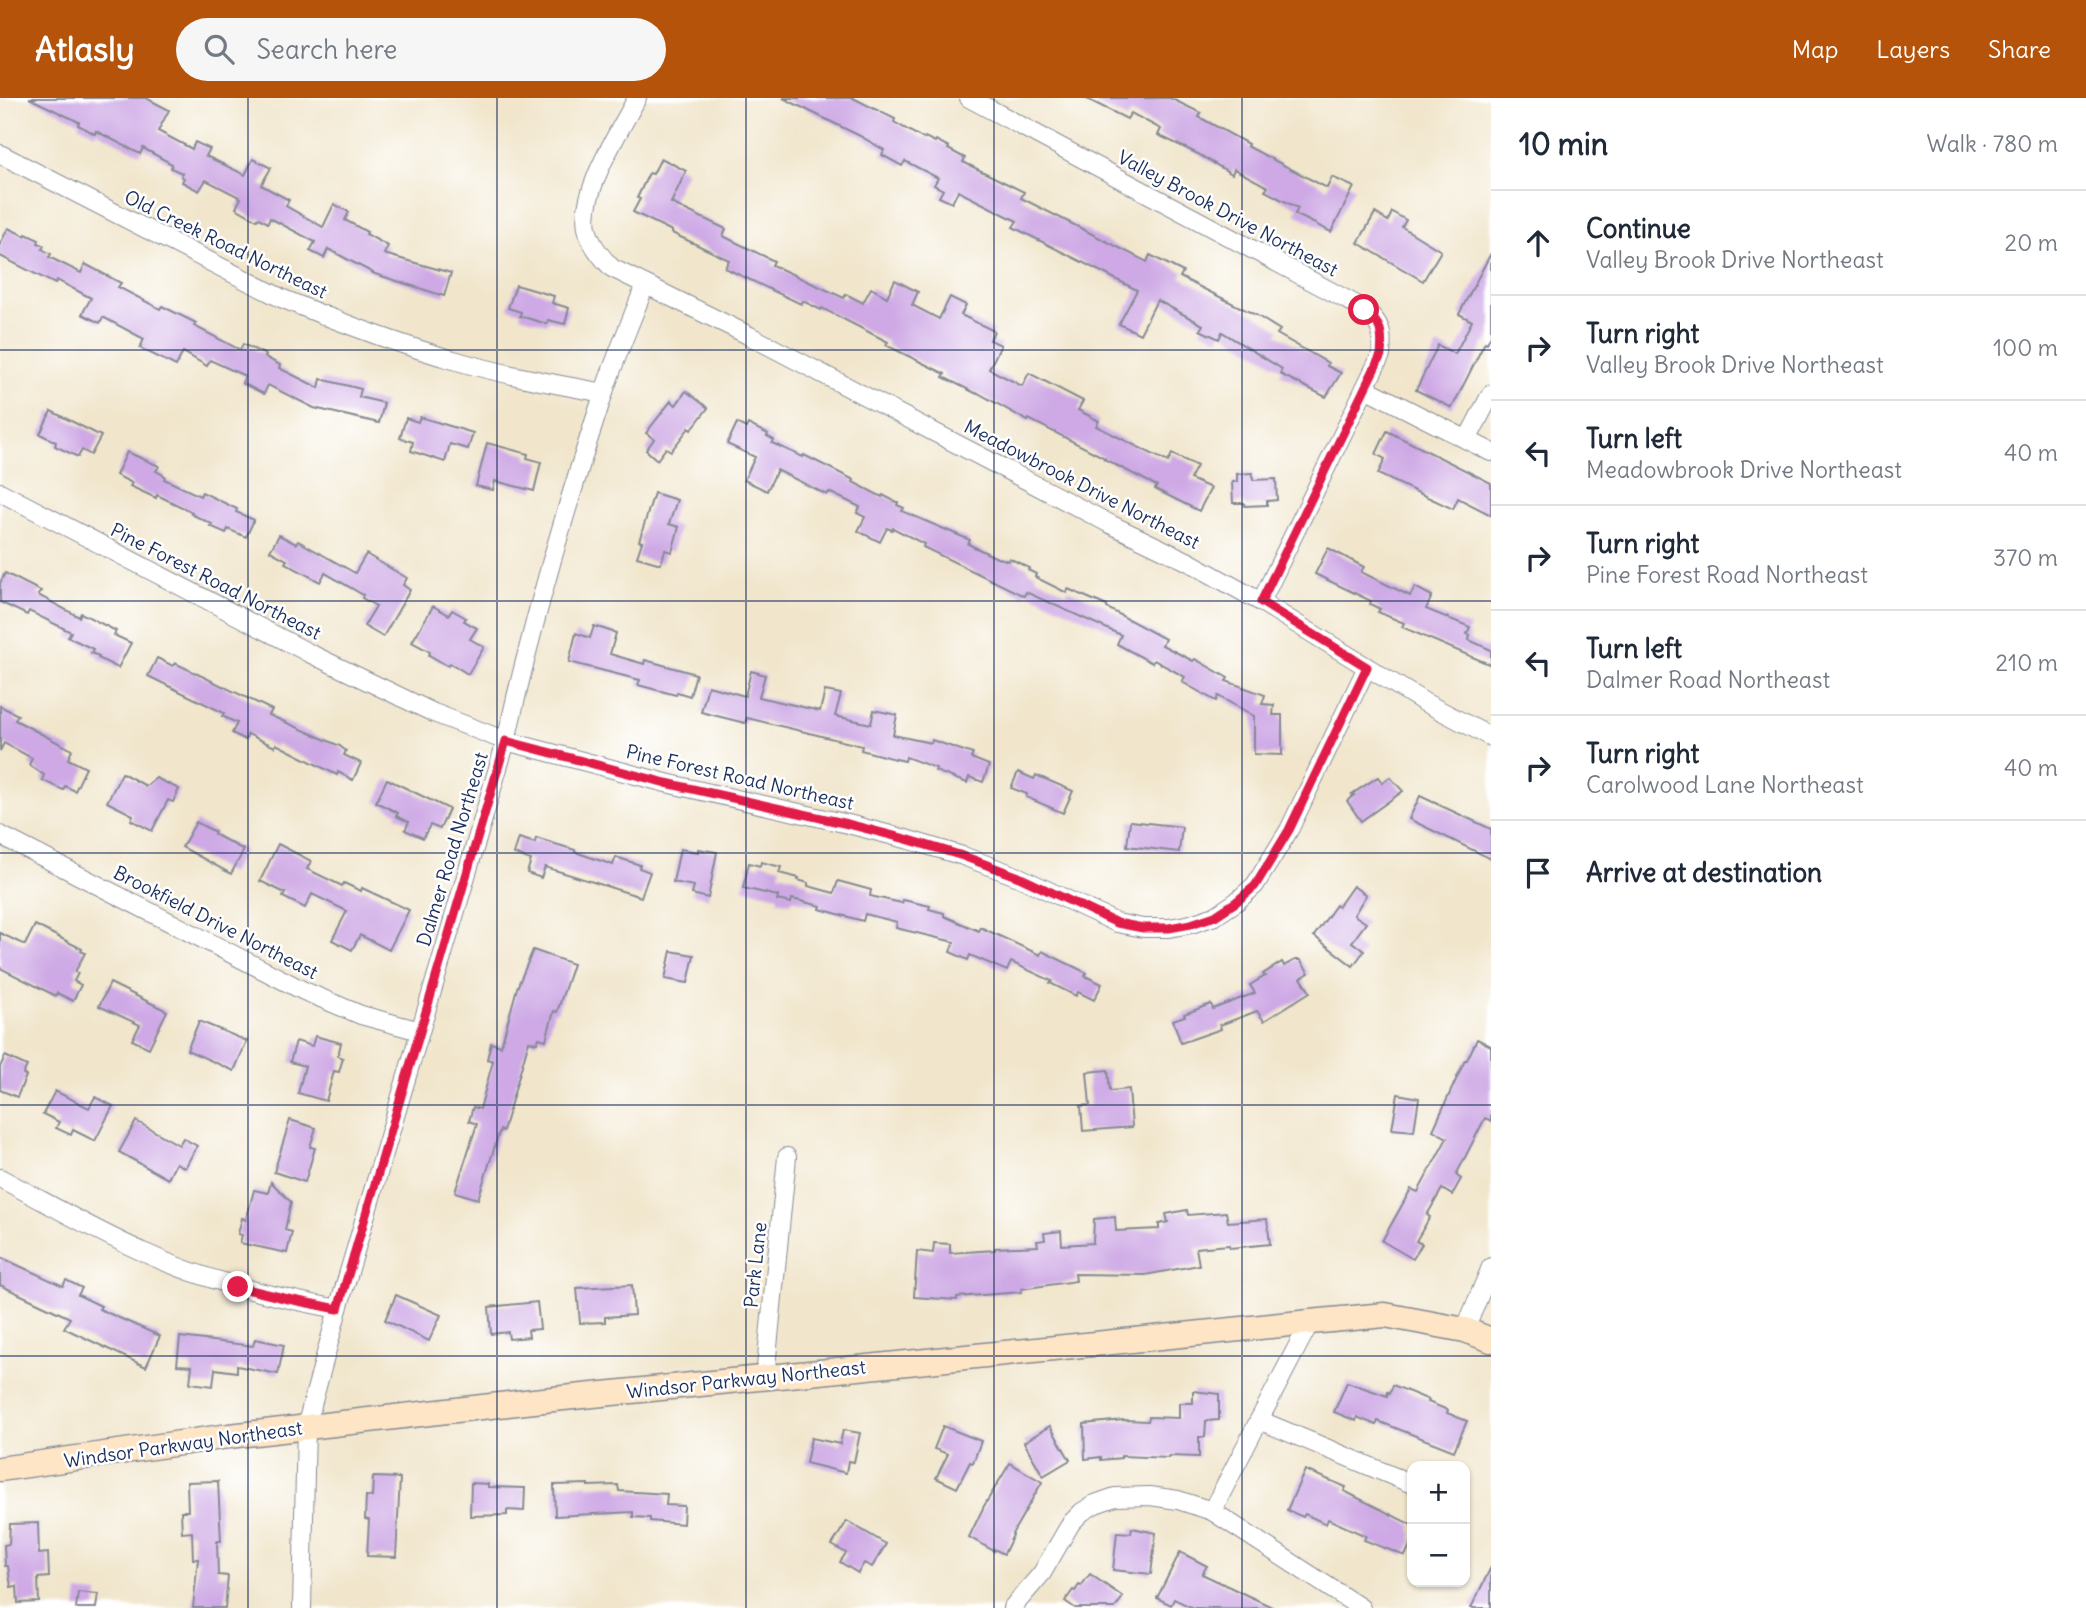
<!DOCTYPE html>
<html lang="en">
<head>
<meta charset="utf-8">
<style>
  body { margin:0; font-family:Delius,sans-serif; background:#f6f6f7; color:#1f2937 }
  .controls { position:absolute; right:21px; bottom:21px; display:grid; overflow:hidden; border-radius:14px; box-shadow:0 2px 5px #0004 }
  .controls button { width:63px; height:63px; display:grid; place-items:center; padding:0; border:0; border-bottom:2px solid #e0e1e3; background:#fff; color:#1f2937; font:35px sans-serif }
  .stop { position:absolute; width:21px; height:21px; margin:-16px; border:5px solid #e11d48; border-radius:50%; background:#fff }
  .stop.end { background:#e11d48; border-color:#fff; box-shadow:0 2px 7px #0008 }
  .list { margin:0; padding:0; list-style:none }
  h2 { display:flex; justify-content:space-between; align-items:center; height:91px; margin:0; padding:0 28px; font-size:30px }
  h2 small { font-size:23px; font-weight:400; color:#747a83 }
  .list li { display:grid; grid-template-columns:46px 1fr auto; gap:21px; align-items:center; box-sizing:border-box; height:105px; padding:0 28px; border-top:2px solid #e0e1e3 }
  .list b { display:block; font-size:26px; white-space:nowrap }
  .list p { margin:0; font-size:23px; white-space:nowrap; color:#747a83 }
  .list em { font-size:23px; font-style:normal; color:#747a83 }
  .icon { flex:none; width:38px; height:38px; fill:none; stroke:currentColor; stroke-width:2; stroke-linecap:round; stroke-linejoin:round }
  .map { position:relative; flex:none; width:1491px; height:1510px; overflow:hidden }
  header { display:flex; align-items:center; gap:42px; box-sizing:border-box; height:98px; padding:0 35px; background:#b45309; color:#fff }
  header strong { font-size:33px }
  nav { display:flex; gap:38px; margin-inline-start:auto; font-size:24px }
  .search { width:490px; height:63px; background:#f6f6f7; display:flex; align-items:center; gap:18px; box-sizing:border-box; padding:0 24px; border-radius:38px; color:#747a83; font-size:26px }
  main { display:flex }
  aside { flex:1; background:#fff }
  .map>svg:first-child { display:block }
  .building { fill:#cea9e5 }
  .lines { fill:none; stroke-linecap:round; stroke-linejoin:round }
  .street-casing { stroke:#868a95; stroke-width:20 }
  .secondary-casing { stroke:#868a95; stroke-width:27 }
  .street { stroke:#fff; stroke-width:18 }
  .secondary { stroke:#fde5c5; stroke-width:24 }
  .route { stroke:#e11d48; stroke-width:9 }
  .grid { fill:none; stroke:#1b2f5e; stroke-width:2; stroke-opacity:0.55 }
  .labels { text-anchor:middle; stroke-width:5; stroke-linejoin:round; paint-order:stroke }
  .street-label { font-size:19px; fill:#1b2f5e; stroke:#fff }
</style>
</head>
<body>
<header>
<strong>Atlasly</strong>
<div class="search"><svg class="icon" aria-label="search" viewBox="0 0 24 24"><circle cx="10" cy="10" r="6"/><path d="M15 15l6 6"/></svg>Search here</div>
<nav><a>Map</a><a>Layers</a><a>Share</a></nav>
</header>
<main>
<div class="map">
<svg width="1491" height="1510" viewBox="0 0 1491 1510">
  <rect width="100%" height="100%" fill="#fff"/>
  <filter id="ink" filterUnits="userSpaceOnUse"><feTurbulence type="fractalNoise" baseFrequency=".0143" numOctaves="2"/><feDisplacementMap in="SourceGraphic" scale="14" xChannelSelector="R" yChannelSelector="G"/><feConvolveMatrix kernelMatrix="1 2 1 2 8 2 1 2 1" color-interpolation-filters="sRGB"/></filter>
  <filter id="wash" filterUnits="userSpaceOnUse"><feTurbulence type="fractalNoise" baseFrequency=".00686" numOctaves="4" result="noise"/><feDisplacementMap in="SourceGraphic" scale="28" xChannelSelector="R" yChannelSelector="G"/><feGaussianBlur stdDeviation="1.57" result="paint"/><feColorMatrix in="noise" values="0 0 0 0 0 0 0 0 0 0 0 0 0 0 0 0 0 1.4 0 .05"/><feComposite in="paint" operator="in"/></filter>
  <g filter="url(#wash)">
    <rect width="100%" height="100%" fill="#f1e6cc"/>
    <g id="blocks">
      <g class="building">
        <path d="M29 0H146L169 12 158 33 192 51 195 44 210 51 206 58 245 77 253 61 271 70 261 87 289 102 286 108 323 129 334 106 349 114 345 122 367 134 366 136 388 148 384 156 451 175 444 198 375 176 328 151 324 160 310 153 315 144 270 120 268 125 259 120 257 122 236 110 241 100 206 82 199 93 182 84 184 80 181 78 182 75 171 70 172 66 143 50 140 56 96 33 95 36 78 27 79 24Z"/>
        <path d="M783 0H853L895 21 894 24 924 41 925 39 935 44 936 42 949 49 948 51 965 60 963 64 1024 94 1021 100 1147 164 1150 157 1183 174 1180 179 1256 217 1280 232 1277 236 1328 265 1327 268 1341 275 1326 299 1280 276 1282 271 1222 234 1219 241 1200 232 1203 227 1157 202 1140 236 1119 226 1137 192 1013 129 1017 123 958 93 952 105 939 99 943 92 934 87 938 80 905 63 902 68 882 57 884 52 860 38Z"/>
        <path d="M1085 0H1170L1201 15 1199 19 1248 46 1247 48 1327 90 1332 79 1354 89 1331 134 1295 116 1298 110 1265 93 1268 89 1234 71 1232 76 1198 56 1158 37 1161 31 1131 15 1127 21Z"/>
        <path d="M661 60 686 73 671 105 726 131 723 138 774 163 772 167 844 200 846 196 863 205 871 190 887 199 895 182 918 194 912 207 939 221 950 199 966 207 961 217 994 233 990 242 1001 247 989 271 1022 288 1029 275 1083 303 1078 312 1099 323 1096 328 1168 364 1172 356 1197 368 1190 381 1211 390 1199 413 1155 391 1157 388 1104 361 1105 360 1029 321 1028 323 978 295 977 296 943 279 945 276 886 247 888 244 822 210 821 212 803 203 801 206 725 170 729 162 672 135V133L633 114 640 101 637 100 649 75 653 76Z"/>
        <path d="M1392 114 1406 122 1402 129 1441 153 1423 183 1358 145 1375 115 1388 123Z"/>
        <path d="M8 130 25 138 26 136 39 142 38 145 44 148 42 151 51 156 49 159 81 175 85 166 121 185 118 189 160 211 162 208 196 225 194 228 240 252 243 246 266 257 265 259 280 267 279 270 319 290 321 281 361 291 359 299 384 305 379 325 314 310 268 287 264 296 242 285 245 278 210 262 207 268 183 254 176 268 140 250 144 241 103 219 100 225 82 216 91 200 57 182 55 186 0 158V146Z"/>
        <path d="M1491 155V237L1487 245 1485 244 1452 310 1416 292 1438 247 1455 256 1472 223 1459 216Z"/>
        <path d="M516 187 554 198 552 205 569 210 565 226 548 222 547 226 520 218 521 214 508 210Z"/>
        <path d="M686 293 708 310 691 332 689 330 671 353 666 350 657 362 646 352 654 341 646 335 671 303 676 307Z"/>
        <path d="M51 313 101 338 91 357 82 352 78 359 55 348 56 344 40 336Z"/>
        <path d="M420 319 473 335 468 351 450 346 445 364 411 353 413 344 400 340 406 320 418 324Z"/>
        <path d="M737 325 746 330 748 326 768 336 767 338 774 342 772 345 803 359 804 357 854 382 853 384 882 399 883 397 898 405 897 407 904 410 902 413 970 442 968 446 999 461 1000 460 1008 463 1009 460 1029 470 1028 472 1036 476 1035 479 1067 495 1068 491 1107 508V510L1165 541 1162 547 1193 563 1195 561 1228 580 1226 583 1265 597 1262 606 1274 607 1273 617H1282V657L1254 656V618L1218 598 1216 603 1182 584 1185 579 1154 562 1152 565 1117 546 1121 537 1026 494 1024 498 923 449 924 446 893 430 892 432 887 430 880 444 858 433 865 419 857 415 860 409 829 394 827 397 777 372 767 393 744 382 755 359 727 346Z"/>
        <path d="M1387 333 1491 385V417L1458 400 1453 411 1378 376 1385 361 1376 356Z"/>
        <path d="M487 345 528 356 527 360 541 364 534 393 495 383 493 392 476 388Z"/>
        <path d="M127 354 159 368 156 373 165 378 164 381 200 398 202 394 237 411 236 414 254 422 246 439 228 431 226 435 210 428 212 426 191 416 192 414 157 397 156 400 130 388 132 385 116 377Z"/>
        <path d="M1252 375 1253 382 1276 381 1277 402 1267 403V407L1245 408 1244 405H1233L1232 384H1237V376Z"/>
        <path d="M654 395 677 402 669 426 679 429 672 454 665 452 661 466 637 459 642 444 639 443Z"/>
        <path d="M279 437 296 446 298 443 355 475 366 456 407 480 403 487 410 492 383 539 364 528 376 508 362 500 363 497 325 475 320 484 285 465 287 462 270 453Z"/>
        <path d="M1328 450 1364 469 1361 474 1410 498 1415 489 1432 498 1426 511 1470 529 1467 536 1470 537 1469 542 1491 552V567L1402 529 1404 525 1378 514 1380 511 1370 506 1371 503 1315 476Z"/>
        <path d="M5 475 41 493 38 497 79 519 81 515 116 533 114 537 131 545 118 570 98 560 99 558 91 555 93 551 68 539 71 534 29 513 27 517 0 504V485Z"/>
        <path d="M433 508 449 517 452 512 466 520 464 523 477 530 470 541 484 549 468 576 450 565 448 568 429 557 430 554 412 544Z"/>
        <path d="M594 528 616 535 610 556 644 566 645 562 696 576 690 598 677 594 676 597 638 587 640 582 569 564 576 535 590 540Z"/>
        <path d="M157 560 173 568 175 565 272 612 269 617 340 648 346 653 344 657 361 665 353 682 338 674 337 677 276 646 275 649 248 636 245 642 232 635 237 625 222 618 224 615 148 578Z"/>
        <path d="M751 573 765 577 759 599 820 613 825 593 841 596 835 618 871 626 874 612 897 617 893 637 931 645 932 642 973 656 971 660 989 667 983 684 969 679 967 685 935 673 936 670 906 659 905 663 887 659 861 652 862 648 801 633 747 620 745 625 701 614 708 588 745 598Z"/>
        <path d="M0 608 18 617 15 622 72 652 68 661 86 670 75 693 65 688 63 692 42 682 44 677 29 667 32 660 4 645 0 653Z"/>
        <path d="M1018 674 1034 681 1036 677 1073 693 1063 715 1026 699 1027 696 1011 690Z"/>
        <path d="M122 675 146 688 156 680 179 691 173 704 168 702 152 733 131 722 133 717 107 704Z"/>
        <path d="M1378 679 1382 685 1390 679 1403 693 1361 723 1347 703 1354 697 1352 696Z"/>
        <path d="M387 681 449 711 440 731 430 727 423 740 405 732 409 724 396 718 398 715 376 704Z"/>
        <path d="M1420 698 1491 731V761L1409 721Z"/>
        <path d="M1130 723 1182 729 1179 754 1127 748Z"/>
        <path d="M196 724 215 734 214 736 244 752 231 776 182 749Z"/>
        <path d="M519 740 535 745 536 740 575 752V754L613 767 616 759 640 767 639 770 650 774 641 799 545 769 541 780 527 775 531 762 514 756Z"/>
        <path d="M278 746 311 763 307 771 342 788 344 785 361 793 362 790 409 812 389 852 360 837 352 852 332 842 347 813 312 796 305 810 283 799 285 795 260 783Z"/>
        <path d="M680 751 698 754V751L717 754 708 800 692 796 694 788 673 784Z"/>
        <path d="M761 764 781 769 779 775 799 780 798 782 808 785V788L834 795 838 783 871 792 870 798 902 805 903 802 930 808 929 811 944 815V818L979 833 980 829 1040 857 1042 853 1087 875 1085 878 1102 886 1094 902 1078 894 1076 898 1050 885 1052 883 1011 864 1007 873 970 857 968 862 950 854 954 844 896 830 897 824 865 816 863 823 820 811 821 808 792 801 791 805 777 802 778 798 743 790 749 765 760 768Z"/>
        <path d="M1353 788 1366 797 1354 817 1366 825 1352 844 1364 853 1353 868 1314 838 1336 807 1338 809Z"/>
        <path d="M35 827 82 851 81 853 85 855 75 874 78 875 74 883 81 887 73 903 57 895 56 898 0 870V835L25 847Z"/>
        <path d="M533 852 573 866 557 914 554 913 546 942 539 940 537 945 529 943 503 1033 500 1032 478 1101 455 1094 477 1026 469 1023 473 1009 480 1011 493 963 487 961 491 945 501 948 517 890Z"/>
        <path d="M671 853 694 857 688 885 665 881Z"/>
        <path d="M1295 862H1300L1309 875 1301 880 1310 894 1264 923 1257 913 1220 927 1221 931 1181 945 1173 922 1185 918 1184 916 1211 906 1213 911 1255 895 1250 887 1265 878 1263 876 1282 864 1284 868Z"/>
        <path d="M110 885 167 913 149 950 132 942 140 927 99 908Z"/>
        <path d="M199 923 247 943 234 973 187 952Z"/>
        <path d="M315 938 341 945 338 958 343 960 339 974 334 973 326 1003 298 995 305 968 290 964 296 943 312 948Z"/>
        <path d="M1477 941 1491 948V1023L1485 1020 1456 1077 1461 1081 1452 1097 1442 1091 1427 1117 1430 1119 1416 1143 1422 1146 1413 1161 1382 1143 1411 1091 1418 1094 1447 1040 1433 1032 1465 962H1467Z"/>
        <path d="M5 958 27 968 23 976 26 978 17 999 0 992V969Z"/>
        <path d="M1108 972 1110 993 1129 991 1132 1029 1083 1033 1081 1008 1090 1007 1087 974Z"/>
        <path d="M55 993 89 1010 95 999 113 1008 95 1043 73 1032 71 1037 56 1030 59 1024 43 1016Z"/>
        <path d="M1398 996 1419 1000 1414 1033 1392 1031Z"/>
        <path d="M290 1022 316 1030 310 1049 315 1050 305 1084 274 1074Z"/>
        <path d="M136 1023 179 1047 183 1040 197 1048 185 1070 176 1065 168 1081 119 1054Z"/>
        <path d="M271 1084 291 1104 285 1132 292 1134 287 1155 240 1145 242 1137 238 1136 242 1120 246 1122 254 1092 268 1095Z"/>
        <path d="M1187 1112 1188 1117 1226 1114 1228 1124 1267 1121 1270 1146 1230 1150 1229 1147 1196 1150 1199 1167 1145 1177 1075 1176 1076 1183 1021 1191V1194L957 1199V1202L914 1199 917 1153 933 1155 934 1145 950 1146V1155L995 1152V1150L1038 1148 1037 1143 1045 1142 1044 1135 1061 1133 1062 1147 1093 1145 1094 1121 1115 1119 1116 1133 1159 1131V1126L1168 1124 1166 1116Z"/>
        <path d="M0 1159 63 1188 66 1182 82 1190 78 1197 101 1208 99 1211 160 1238 146 1269 64 1230 70 1220 0 1187Z"/>
        <path d="M632 1187 634 1217 605 1219V1224L580 1225 577 1190Z"/>
        <path d="M396 1197 441 1217 429 1243 385 1222Z"/>
        <path d="M537 1204 540 1231 528 1232 529 1239 509 1241 508 1234 491 1236 489 1209Z"/>
        <path d="M180 1239 253 1248 255 1241 284 1247 278 1276 237 1268V1274L215 1271 213 1288 190 1285 192 1268 177 1267Z"/>
        <path d="M1347 1284 1387 1298 1388 1294 1390 1295 1393 1287 1429 1302 1428 1304 1448 1312 1447 1315 1467 1323 1454 1353 1378 1323 1376 1327 1357 1319 1356 1323 1334 1314Z"/>
        <path d="M1193 1293 1219 1296V1322L1206 1323 1205 1339H1199V1359L1169 1358V1360L1121 1358V1360L1101 1362V1359L1085 1361 1084 1326 1124 1322 1148 1323 1149 1319 1179 1320V1305H1193Z"/>
        <path d="M943 1328 981 1343 973 1365 970 1364 957 1390 936 1380 948 1356 934 1351Z"/>
        <path d="M1050 1328 1070 1362 1043 1378 1024 1344Z"/>
        <path d="M843 1332 860 1335 854 1364 848 1363 846 1375 806 1365 811 1340 840 1346Z"/>
        <path d="M1010 1365 1042 1384 1012 1436 1013 1437 1004 1456 994 1451V1453L969 1439 984 1408Z"/>
        <path d="M1305 1372 1346 1389 1344 1393 1412 1427V1443L1405 1458 1364 1442 1366 1438 1328 1421 1326 1426 1305 1416 1303 1419 1287 1412Z"/>
        <path d="M373 1379 400 1380 396 1459 367 1458 369 1422 365 1421 366 1398 372 1399Z"/>
        <path d="M218 1383 221 1443H217L218 1477 228 1478 225 1510H193L198 1461H193L192 1434 182 1435 181 1413H188L187 1384Z"/>
        <path d="M471 1385 488 1386V1389L525 1390 524 1413 507 1412V1417L470 1418Z"/>
        <path d="M588 1386V1388L618 1387 619 1393 667 1396 666 1407 684 1408 683 1426 650 1423V1420L633 1419V1414L555 1418 554 1387Z"/>
        <path d="M847 1423 886 1446 872 1469 864 1465 858 1475 840 1464 846 1455 832 1447Z"/>
        <path d="M38 1425 39 1456 48 1455 49 1479 38 1480 39 1504 18 1505 17 1488 11 1489 8 1468H5L4 1447 9 1446 10 1426Z"/>
        <path d="M1132 1430 1156 1435 1151 1476 1113 1472 1117 1434 1131 1435Z"/>
        <path d="M1180 1454 1207 1468 1202 1476 1274 1510H1193L1174 1501 1171 1507 1157 1500Z"/>
        <path d="M1491 1469V1510H1471Z"/>
        <path d="M1090 1476 1123 1499 1115 1510H1075L1065 1503 1073 1492 1075 1493 1079 1487 1081 1488Z"/>
        <path d="M78 1494 98 1496 96 1510H76Z"/>
      </g>
    </g>
  </g>
  <g filter="url(#ink)">
    <use href="#blocks" fill-opacity="0" stroke="#868a95" stroke-width="2"/>
    <g class="lines">
      <defs>
        <g id="street">
          <path d="M637 0C620 33 580 93 587 130 590 146 601 159 612 170L750 238 1112 427 1189 464 1261 504 1424 604 1491 639"/>
          <path d="M969 0 1364 211C1382 226 1383 235 1381 257L1261 504"/>
          <path d="M0 56 281 200C339 224 397 246 457 263 505 277 555 286 604 295"/>
          <path d="M1365 290 1491 354"/>
          <path d="M1467 342 1491 296"/>
          <path d="M0 394 309 555 434 615 506 643 666 685 848 726 906 741 963 758 1019 779 1117 825 1143 830H1169L1191 826 1215 818 1236 804 1255 787 1289 732 1367 569"/>
          <path d="M0 737 304 893 361 917 420 933"/>
          <path d="M0 1080C47 1105 94 1132 143 1154 204 1183 271 1198 338 1211"/>
          <path d="M1465 1232 1491 1169"/>
          <path d="M765 1279 787 1059"/>
          <path d="M1259 1322 1412 1386"/>
          <path d="M1212 1413 1310 1224"/>
          <path d="M302 1510 306 1329 338 1211 506 643C532 526 565 411 603 297 615 260 631 224 645 187"/>
          <path d="M1012 1510 1042 1475 1071 1425 1082 1414 1095 1406 1115 1399 1150 1398 1178 1402 1212 1413 1361 1510"/>
        </g>
        <path id="secondary" d="M0 1371 229 1338 534 1303 1310 1224 1385 1217 1465 1232 1491 1242"/>
      </defs>
      <use href="#street" class="street-casing"/>
      <use href="#secondary" class="secondary-casing"/>
      <use href="#street" class="street"/>
      <use href="#secondary" class="secondary"/>
    </g>
  </g>
  <g class="lines" filter="url(#ink)">
    <path class="route" d="M238 1189 288 1201 338 1211 506 643 666 685 848 726 906 741 963 758 1019 779 1117 825 1143 830H1169L1191 826 1215 818 1236 804 1255 788 1289 732 1367 569 1261 504 1381 257C1383 235 1382 226 1364 212"/>
  </g>
  <path class="grid" d="M248 0V1510M497 0V1510M746 0V1510M994 0V1510M1242 0V1510M0 252H1491M0 503H1491M0 755H1491M0 1007H1491M0 1258H1491"/>
  <g class="labels">
    <g class="street-label">
      <text transform="translate(1228 115) rotate(28)" y="7">Valley Brook Drive Northeast</text>
      <text transform="translate(226 146) rotate(26)" y="7">Old Creek Road Northeast</text>
      <text transform="translate(1082 386) rotate(27)" y="7">Meadowbrook Drive Northeast</text>
      <text transform="translate(216 483) rotate(27)" y="7">Pine Forest Road Northeast</text>
      <text transform="translate(740 679) rotate(13)" y="7">Pine Forest Road Northeast</text>
      <text transform="translate(452 751) rotate(-73)" y="7">Dalmer Road Northeast</text>
      <text transform="translate(216 824) rotate(27)" y="7">Brookfield Drive Northeast</text>
      <text transform="translate(755 1167) rotate(-84)" y="7">Park Lane</text>
      <text transform="translate(746 1281) rotate(-6)" y="7">Windsor Parkway Northeast</text>
      <text transform="translate(183 1346) rotate(-8)" y="7">Windsor Parkway Northeast</text>
    </g>
  </g>
</svg>
<div class="controls">
<button>+</button>
<button>−</button>
</div>
<div class="stop" style="left:1364px;top:212px"></div>
<div class="stop end" style="left:238px;top:1189px"></div>
</div>
<aside>
<h2>10 min<small>Walk · 780 m</small></h2>
<ul class="list">
<li><svg class="icon" aria-label="ahead" viewBox="0 0 24 24"><path d="M12 20V5M6 11l6-6 6 6"/></svg><div><b>Continue</b><p>Valley Brook Drive Northeast</p></div><em>20 m</em></li>
<li><svg class="icon" aria-label="right" viewBox="0 0 24 24"><path d="M7 20v-9h11M14 6l5 5-5 5"/></svg><div><b>Turn right</b><p>Valley Brook Drive Northeast</p></div><em>100 m</em></li>
<li><svg class="icon" aria-label="left" viewBox="0 0 24 24"><path d="M17 20v-9H6M10 6l-5 5 5 5"/></svg><div><b>Turn left</b><p>Meadowbrook Drive Northeast</p></div><em>40 m</em></li>
<li><svg class="icon" aria-label="right" viewBox="0 0 24 24"><path d="M7 20v-9h11M14 6l5 5-5 5"/></svg><div><b>Turn right</b><p>Pine Forest Road Northeast</p></div><em>370 m</em></li>
<li><svg class="icon" aria-label="left" viewBox="0 0 24 24"><path d="M17 20v-9H6M10 6l-5 5 5 5"/></svg><div><b>Turn left</b><p>Dalmer Road Northeast</p></div><em>210 m</em></li>
<li><svg class="icon" aria-label="right" viewBox="0 0 24 24"><path d="M7 20v-9h11M14 6l5 5-5 5"/></svg><div><b>Turn right</b><p>Carolwood Lane Northeast</p></div><em>40 m</em></li>
<li><svg class="icon" aria-label="arrive" viewBox="0 0 24 24"><path d="M6 21V4h12l-3 4 3 4H6"/></svg><div><b>Arrive at destination</b></div></li>
</ul>
</aside>
</main>
</body>
</html>
